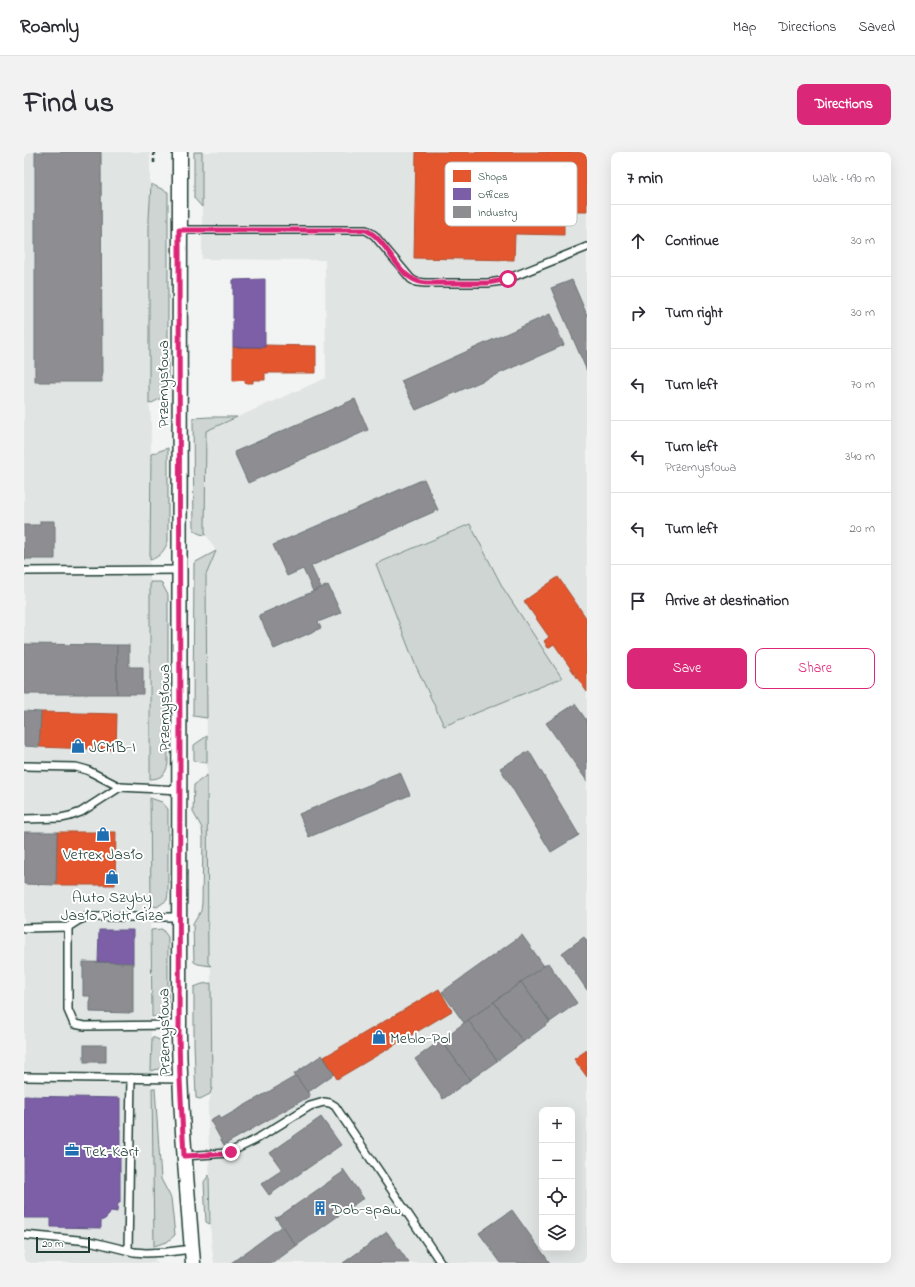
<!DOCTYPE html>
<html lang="en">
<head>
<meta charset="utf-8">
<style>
  body { margin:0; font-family:"Indie Flower",sans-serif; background:#f2f2f3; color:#2b2b33 }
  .controls { position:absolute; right:12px; bottom:12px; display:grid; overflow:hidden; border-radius:8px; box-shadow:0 4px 16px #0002 }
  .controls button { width:36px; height:36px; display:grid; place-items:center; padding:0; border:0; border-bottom:1px solid #e1e1e2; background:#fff; color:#2b2b33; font:20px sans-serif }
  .scale { position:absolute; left:12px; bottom:10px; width:54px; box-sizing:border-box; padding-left:4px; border:2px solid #1f3d34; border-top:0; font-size:11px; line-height:14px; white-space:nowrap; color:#1f3d34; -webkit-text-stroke:3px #fff; paint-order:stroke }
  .stop { position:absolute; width:12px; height:12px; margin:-9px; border:3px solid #db2777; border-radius:50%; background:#fff }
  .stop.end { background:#db2777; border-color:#fff; box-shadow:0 1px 4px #0008 }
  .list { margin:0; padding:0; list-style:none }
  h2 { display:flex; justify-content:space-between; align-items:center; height:52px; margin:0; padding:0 16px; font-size:17px }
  h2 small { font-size:13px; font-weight:400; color:#7c7c81 }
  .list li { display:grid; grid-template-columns:26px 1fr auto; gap:12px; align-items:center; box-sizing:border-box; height:72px; padding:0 16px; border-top:1px solid #e1e1e2 }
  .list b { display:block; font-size:15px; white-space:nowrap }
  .list p { margin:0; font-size:13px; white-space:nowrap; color:#7c7c81 }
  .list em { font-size:13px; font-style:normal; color:#7c7c81 }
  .actions { display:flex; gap:8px; padding:12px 16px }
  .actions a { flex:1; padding:9px 0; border:1px solid #db2777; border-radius:8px; text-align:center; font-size:14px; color:#db2777 }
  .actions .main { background:#db2777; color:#fff }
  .icon { flex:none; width:22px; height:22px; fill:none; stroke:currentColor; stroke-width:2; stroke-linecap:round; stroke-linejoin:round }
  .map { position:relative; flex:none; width:563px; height:1111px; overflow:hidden; border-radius:8px }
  header { display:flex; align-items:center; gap:24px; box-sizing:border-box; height:56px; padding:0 20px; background:#fff; border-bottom:1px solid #e1e1e2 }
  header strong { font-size:19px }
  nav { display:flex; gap:22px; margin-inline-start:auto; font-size:14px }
  .intro { display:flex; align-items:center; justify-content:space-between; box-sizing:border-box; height:96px; padding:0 24px }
  h1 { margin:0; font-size:28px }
  .button { padding:10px 18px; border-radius:8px; background:#db2777; color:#fff; font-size:14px; font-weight:700 }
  main { display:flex; gap:24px; padding:0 24px }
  aside { flex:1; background:#fff; border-radius:8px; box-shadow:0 4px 16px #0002 }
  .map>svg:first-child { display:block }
  .built { fill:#e0e4e3; fill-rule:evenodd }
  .green { fill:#ced5d3; stroke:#768984 }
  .shops { fill:#e4572e; stroke:#a94f30 }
  .offices { fill:#7b5ea7; stroke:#5f5484 }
  .industry { fill:#8d8d92; stroke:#6c7576 }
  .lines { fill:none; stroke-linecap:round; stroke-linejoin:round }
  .lane-casing { stroke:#1f3d34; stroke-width:10 }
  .street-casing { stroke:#1f3d34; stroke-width:17 }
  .path { stroke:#1f3d34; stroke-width:2.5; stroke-dasharray:4 3; stroke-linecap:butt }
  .lane { stroke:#fff; stroke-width:7 }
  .street { stroke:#fff; stroke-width:14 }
  .route { stroke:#db2777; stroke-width:5 }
  .labels { text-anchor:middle; stroke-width:4; stroke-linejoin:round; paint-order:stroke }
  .street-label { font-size:16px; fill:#1f3d34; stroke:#fff }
  .poi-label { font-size:16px; fill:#1f3d34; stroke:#fff; text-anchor:start }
  .key { fill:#fff; stroke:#bcc5c2; stroke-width:1 }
  .key-label { font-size:11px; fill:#1f3d34 }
</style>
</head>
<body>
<header>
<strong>Roamly</strong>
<nav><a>Map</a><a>Directions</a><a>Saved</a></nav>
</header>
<div class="intro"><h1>Find us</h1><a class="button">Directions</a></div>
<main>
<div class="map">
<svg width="563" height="1111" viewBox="0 0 563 1111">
  <rect width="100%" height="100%" fill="#f2f3f3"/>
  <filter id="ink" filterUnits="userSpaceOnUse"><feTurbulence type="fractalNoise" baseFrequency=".025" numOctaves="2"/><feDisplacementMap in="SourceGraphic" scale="8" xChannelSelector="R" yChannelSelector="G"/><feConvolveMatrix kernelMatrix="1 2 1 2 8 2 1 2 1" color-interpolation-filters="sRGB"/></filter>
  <g filter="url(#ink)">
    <g class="built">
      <path d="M0 0H126L125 248 127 269 125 548 127 919 131 1109 138 1111H0Z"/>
      <path d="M178 0H563V1111H190L187 1088 184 956 188 936 187 814 184 811 182 423 192 399 181 381 182 279 302 226 301 108 178 107ZM446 372 479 436 538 526 420 574 391 512 352 412ZM518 958H548V1096H518Z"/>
    </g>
    <g class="green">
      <path d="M170 0H178V55L170 46Z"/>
      <path d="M127 32 144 40V229C143 243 138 247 125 252V67Z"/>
      <path d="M186 265H213L182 279 181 381 182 383 176 382 170 379 169 266Z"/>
      <path d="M144 296V389C141 398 136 405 126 408L127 302Z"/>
      <path d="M446 372 479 436 538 526 420 574 391 512 352 412Z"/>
      <path d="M192 399 182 423 183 566 169 564 170 411Z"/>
      <path d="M126 430H137L144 443V612C142 622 137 627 126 627Z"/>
      <path d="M183 584V611L170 609V593Z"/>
      <path d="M183 623 184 811 187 814 174 812 170 810 169 772 177 759 178 751 179 686 178 676 169 660 170 633Z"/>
      <path d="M126 646 138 650 144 657V741L143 748 133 755 127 753Z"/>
      <path d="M138 777 144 785V852C141 861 136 863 128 865L127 778Z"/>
      <path d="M187 831 188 936 186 942 176 947 172 946 170 891V835L178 832Z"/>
      <path d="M128 885 138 889V916L127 919Z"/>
      <path d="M128 936H131L137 1027 147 1046 151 1083 143 1090 130 1094Z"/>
      <path d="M185 1023 186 1072 182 1070 180 1030Z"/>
    </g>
    <g class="shops">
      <path d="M392 0H563V59H540V83L491 82 490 108 390 106Z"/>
      <path d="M241 193 292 194V221H241V228H229V231H221V228L209 229V195H241Z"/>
      <path d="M534 425 563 467V540L530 492 524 496 520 489 525 485 500 449Z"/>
      <path d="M17 560 93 562 92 598 15 595Z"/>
      <path d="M33 680H92L91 733H32Z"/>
      <path d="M415 837 428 859 313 927 300 905Z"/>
      <path d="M563 898V925L550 907Z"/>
    </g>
    <g class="offices">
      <path d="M241 127V195H209V128Z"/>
      <path d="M75 778H109V811L74 810Z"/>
      <path d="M0 944 96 946V1051H94L93 1060 87 1059 85 1063 81 1067 77 1069V1076L27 1075V1066H0Z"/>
    </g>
    <g class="industry">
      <path d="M11 0H77L78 230H11Z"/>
      <path d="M548 128 563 163V219L527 136Z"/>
      <path d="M526 162 540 193 392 258 377 229Z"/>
      <path d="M331 247 344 278 224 331 210 300Z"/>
      <path d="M400 327 414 358 287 414 297 436 289 439 279 417 263 424 249 393Z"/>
      <path d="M16 369H30V374H31V407H0V373H16Z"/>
      <path d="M304 433 317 461 294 470 297 476 250 497 235 463Z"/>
      <path d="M0 492 93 493V542H0Z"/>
      <path d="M93 493H105V515H119V542H93Z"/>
      <path d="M551 552 563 569V629L522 571Z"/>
      <path d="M0 559 17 560 15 595 0 594Z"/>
      <path d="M505 599 555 683 527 700 476 616Z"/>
      <path d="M376 620 386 643 285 685 275 662Z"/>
      <path d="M0 680H33L32 733 0 732Z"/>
      <path d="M498 783 520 814 440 871 418 840Z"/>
      <path d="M560 785 563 789V838L538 801Z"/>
      <path d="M59 810 109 811V861L66 860V844H59Z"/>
      <path d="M524 811 553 851 526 870 497 830Z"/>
      <path d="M497 830 526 870 499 890 470 850Z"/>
      <path d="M470 850 499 890 473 909 444 868Z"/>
      <path d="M444 868 473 909 446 928 417 888Z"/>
      <path d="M417 888 446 928 419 947 391 907Z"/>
      <rect x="60" y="893" width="22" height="17"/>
      <path d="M298 903 310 922 283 941 270 922Z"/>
      <path d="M272 924 286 944 200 993 186 968 195 963 197 967Z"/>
      <path d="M297 965 317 993 245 1043 237 1032 258 1018 246 1001Z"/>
      <path d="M319 1017 340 1047H338L272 1094 251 1065 253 1066 319 1020Z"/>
      <path d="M488 1058 526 1111H477L455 1081Z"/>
      <path d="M258 1074 272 1094 249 1111H207Z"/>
      <path d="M363 1080 385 1111H319Z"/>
    </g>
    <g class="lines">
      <defs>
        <g id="lane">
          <path d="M155 78H342L350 83 387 127 392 130 401 131H464L478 129 563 95"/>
          <path d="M0 419 156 418"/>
          <path d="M0 614 52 615 63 618 96 635"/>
          <path d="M0 667 37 666 46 664 57 660 96 635 156 638"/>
          <path d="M44 775V858L50 872 61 874 155 873"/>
          <path d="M0 776 44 775 55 768 63 765H155"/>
          <path d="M0 925 156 927"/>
          <path d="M160 1004 204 1001 231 988 286 954 300 950 306 951 311 954 417 1111"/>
          <path d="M0 1083 65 1089 110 1100 122 1101 143 1100 168 1097"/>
          <path d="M104 1098 107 926"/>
        </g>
        <path id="street" d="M156 0 155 883C156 959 163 1035 169 1111"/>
      </defs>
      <use href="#lane" class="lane-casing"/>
      <use href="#street" class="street-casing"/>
      <path class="path" d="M130 0V12"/>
      <use href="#lane" class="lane"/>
      <use href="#street" class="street"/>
    </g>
  </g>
  <g class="lines" filter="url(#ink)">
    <path class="route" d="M207 1000 199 1002 160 1004 156 927 155 883 156 619 155 78H342C367 90 372 128 401 131H464L484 127"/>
  </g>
  <defs>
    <symbol id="shop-bare" viewBox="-9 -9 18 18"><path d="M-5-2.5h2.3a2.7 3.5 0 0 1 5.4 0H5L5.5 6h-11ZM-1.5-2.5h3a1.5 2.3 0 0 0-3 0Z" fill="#1f6fb2" stroke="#fff" stroke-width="2.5" paint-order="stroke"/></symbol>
    <symbol id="office-bare" viewBox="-9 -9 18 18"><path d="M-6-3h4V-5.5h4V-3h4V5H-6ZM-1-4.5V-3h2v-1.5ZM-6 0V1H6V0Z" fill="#1f6fb2" stroke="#fff" stroke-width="2.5" paint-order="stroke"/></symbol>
    <symbol id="building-bare" viewBox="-9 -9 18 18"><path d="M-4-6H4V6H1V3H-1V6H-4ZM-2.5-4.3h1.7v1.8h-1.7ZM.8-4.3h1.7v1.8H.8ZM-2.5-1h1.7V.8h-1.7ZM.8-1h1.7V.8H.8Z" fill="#1f6fb2" stroke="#fff" stroke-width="2.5" paint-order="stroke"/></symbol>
  </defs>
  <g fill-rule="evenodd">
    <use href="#shop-bare" x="44" y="584" width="20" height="20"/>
    <use href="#shop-bare" x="69" y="672" width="20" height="20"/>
    <use href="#shop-bare" x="78" y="715" width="20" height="20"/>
    <use href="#shop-bare" x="345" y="875" width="20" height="20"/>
    <use href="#office-bare" x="38" y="988" width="20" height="20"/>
    <use href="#building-bare" x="286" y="1046" width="20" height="20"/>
  </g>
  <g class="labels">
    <g class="street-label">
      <text transform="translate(138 232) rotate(-90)" y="6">Przemysłowa</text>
      <text transform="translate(139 556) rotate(-90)" y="6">Przemysłowa</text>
      <text transform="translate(139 880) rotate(-91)" y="6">Przemysłowa</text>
    </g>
    <g class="poi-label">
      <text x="65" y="600">JCMB-I</text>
      <text x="79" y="707" text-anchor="middle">Vetrex Jasło</text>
      <text x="88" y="750" text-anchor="middle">Auto Szyby<tspan x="88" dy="18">Jasło Piotr Giza</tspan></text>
      <text x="366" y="891">Meblo-Pol</text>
      <text x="59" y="1004">Tek-Kart</text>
      <text x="307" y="1062">Dob-spaw</text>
    </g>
  </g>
  <rect x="421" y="10" width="132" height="64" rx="6" class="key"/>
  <rect x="429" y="18" width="18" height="12" fill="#e4572e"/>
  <rect x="429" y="36" width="18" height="12" fill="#7b5ea7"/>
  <rect x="429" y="54" width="18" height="12" fill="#8d8d92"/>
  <g class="key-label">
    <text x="454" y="28">Shops</text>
    <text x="454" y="46">Offices</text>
    <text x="454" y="64">Industry</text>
  </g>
</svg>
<div class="controls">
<button>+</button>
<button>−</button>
<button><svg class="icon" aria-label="locate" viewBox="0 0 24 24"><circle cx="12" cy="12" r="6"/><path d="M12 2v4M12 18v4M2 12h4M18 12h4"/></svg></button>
<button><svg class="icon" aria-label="layers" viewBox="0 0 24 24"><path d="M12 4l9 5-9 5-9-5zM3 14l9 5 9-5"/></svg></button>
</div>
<div class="scale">20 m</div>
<div class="stop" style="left:484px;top:127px"></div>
<div class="stop end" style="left:207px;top:1000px"></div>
</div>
<aside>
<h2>7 min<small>Walk · 490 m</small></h2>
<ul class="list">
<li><svg class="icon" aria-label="ahead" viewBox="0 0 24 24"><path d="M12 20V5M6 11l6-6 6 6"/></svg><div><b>Continue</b></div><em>30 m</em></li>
<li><svg class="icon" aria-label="right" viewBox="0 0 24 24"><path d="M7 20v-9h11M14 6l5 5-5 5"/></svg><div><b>Turn right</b></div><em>30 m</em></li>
<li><svg class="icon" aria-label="left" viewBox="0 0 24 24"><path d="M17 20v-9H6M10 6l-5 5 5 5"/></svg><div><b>Turn left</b></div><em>70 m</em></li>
<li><svg class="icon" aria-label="left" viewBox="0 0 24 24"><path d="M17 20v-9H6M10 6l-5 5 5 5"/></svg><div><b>Turn left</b><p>Przemysłowa</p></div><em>340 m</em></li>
<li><svg class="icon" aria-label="left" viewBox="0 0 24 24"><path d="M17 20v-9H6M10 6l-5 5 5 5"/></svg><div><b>Turn left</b></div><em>20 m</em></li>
<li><svg class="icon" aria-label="arrive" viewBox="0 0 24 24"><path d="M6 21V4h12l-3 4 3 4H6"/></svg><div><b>Arrive at destination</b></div></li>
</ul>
<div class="actions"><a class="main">Save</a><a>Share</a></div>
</aside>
</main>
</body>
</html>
